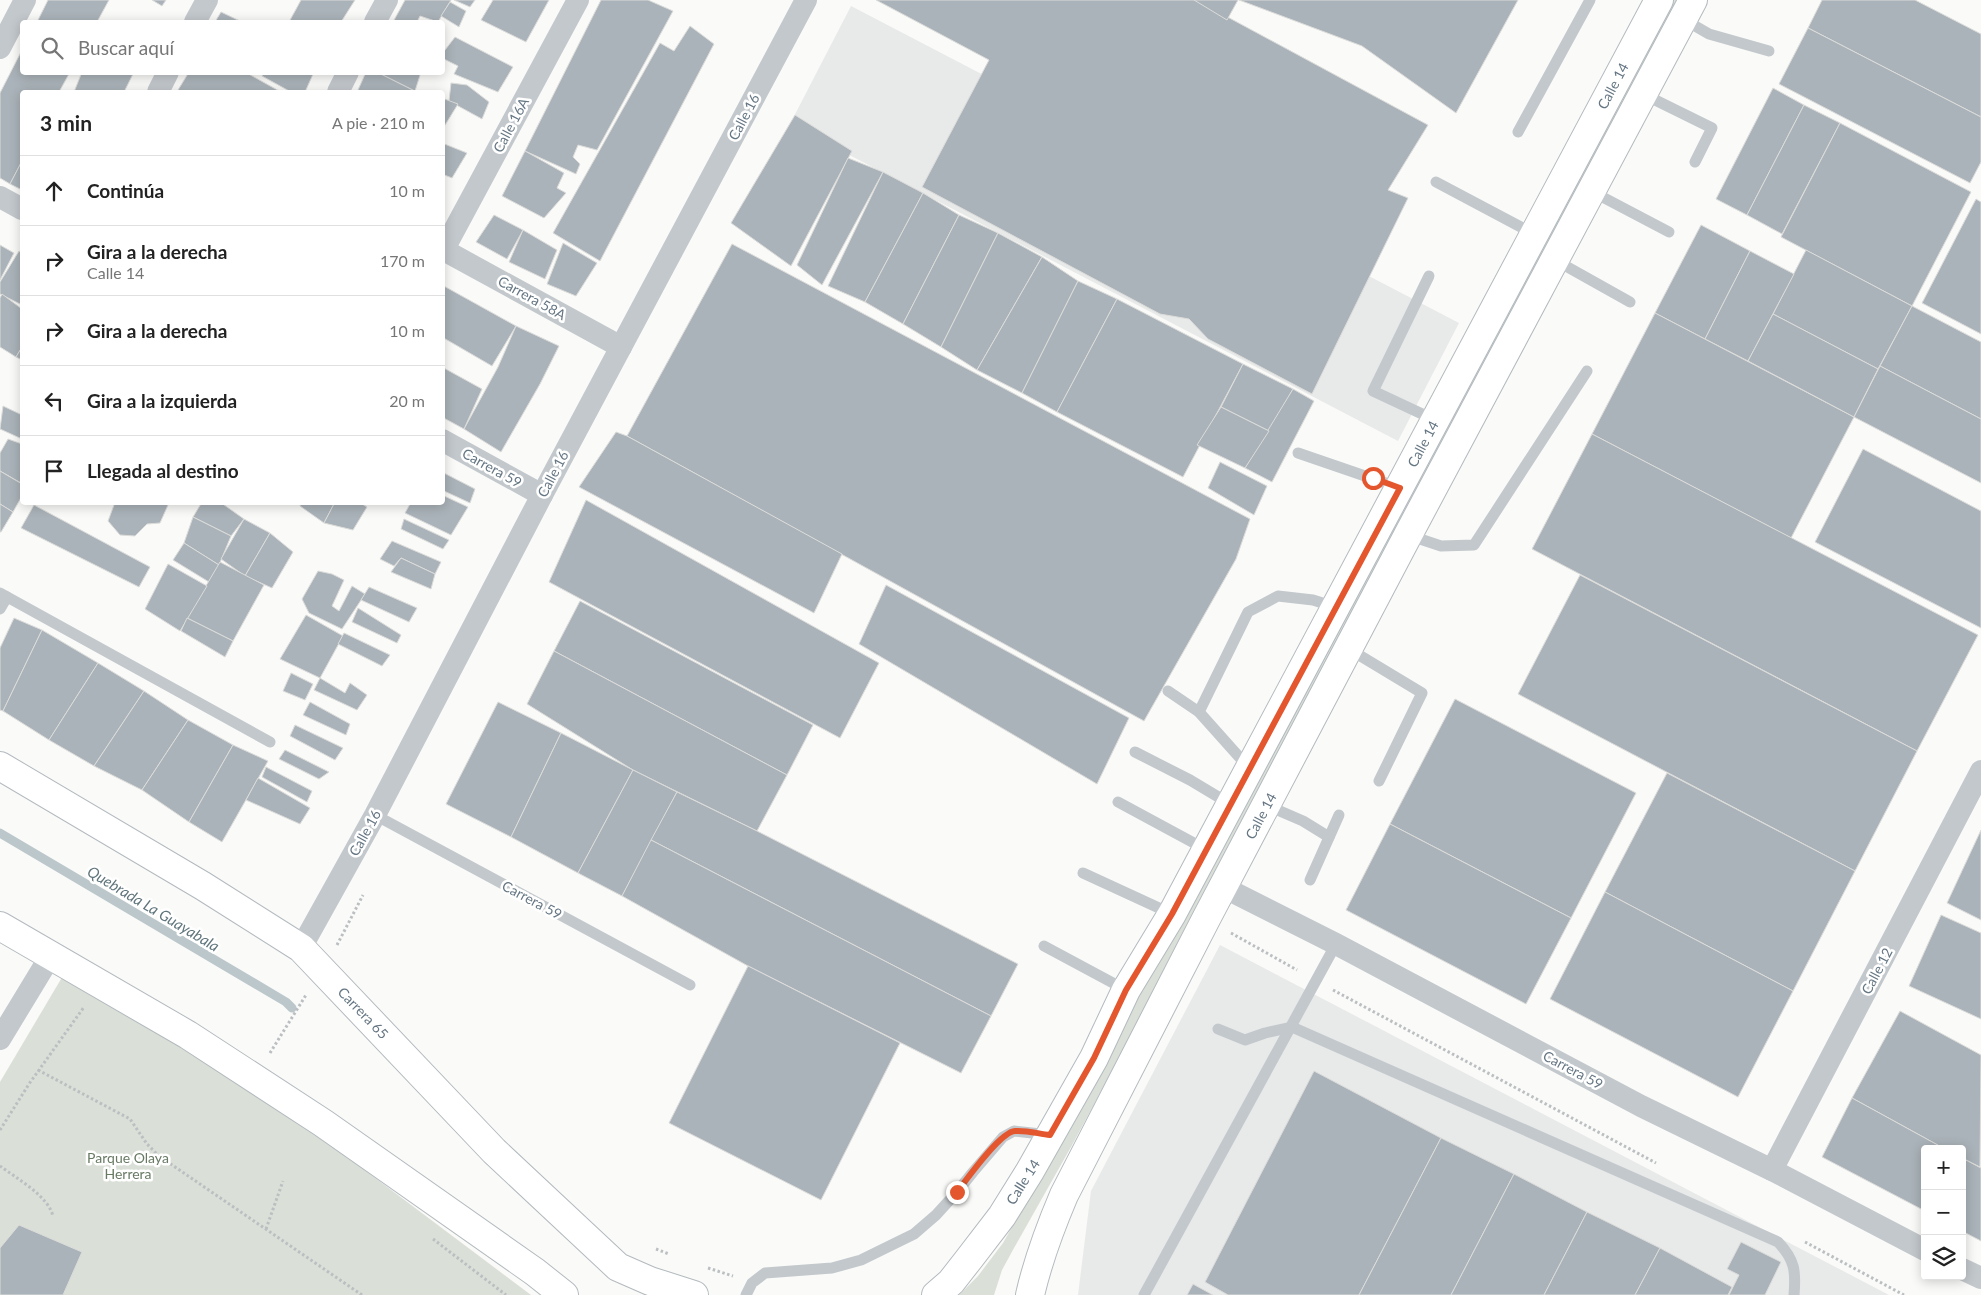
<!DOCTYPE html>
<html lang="es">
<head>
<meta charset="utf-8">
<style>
  body { margin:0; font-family:Lato,sans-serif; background:#f6f6f6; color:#222 }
  .controls { position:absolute; right:15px; bottom:15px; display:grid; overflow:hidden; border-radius:5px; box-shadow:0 2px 12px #0003 }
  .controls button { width:45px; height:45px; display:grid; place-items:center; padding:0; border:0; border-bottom:1px solid #e0e0e0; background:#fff; color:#222; font:25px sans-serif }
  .stop { position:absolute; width:15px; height:15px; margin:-11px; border:4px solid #e4572e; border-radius:50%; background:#fff }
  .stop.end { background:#e4572e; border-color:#fff; box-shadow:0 1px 5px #0008 }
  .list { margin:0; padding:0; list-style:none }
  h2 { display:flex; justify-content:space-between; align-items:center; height:65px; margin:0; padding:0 20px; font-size:21px }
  h2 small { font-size:16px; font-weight:400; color:#767676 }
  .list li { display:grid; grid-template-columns:32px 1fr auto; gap:15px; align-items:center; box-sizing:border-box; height:70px; padding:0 20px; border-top:1px solid #e0e0e0 }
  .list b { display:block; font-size:19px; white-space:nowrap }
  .list p { margin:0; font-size:16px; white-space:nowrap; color:#767676 }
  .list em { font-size:16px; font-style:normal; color:#767676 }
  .icon { flex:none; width:28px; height:28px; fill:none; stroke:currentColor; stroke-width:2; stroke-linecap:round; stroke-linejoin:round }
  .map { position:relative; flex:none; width:1981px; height:1295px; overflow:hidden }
  .search { position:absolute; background:#fff; box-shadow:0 2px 12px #0003; left:20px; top:20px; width:425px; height:55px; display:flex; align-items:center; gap:12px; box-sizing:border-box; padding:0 18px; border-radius:5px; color:#767676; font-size:19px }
  .panel { position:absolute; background:#fff; box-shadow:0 2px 12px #0003; left:20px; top:90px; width:425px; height:415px; border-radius:5px }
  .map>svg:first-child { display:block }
  .built { fill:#e8e9e9 }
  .green { fill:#dadfd7 }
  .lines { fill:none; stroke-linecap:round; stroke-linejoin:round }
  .stream { stroke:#bbc7cb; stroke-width:9 }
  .building { fill:#aab3b9; stroke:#dcdcda }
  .secondary-casing { stroke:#b3babf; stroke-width:30 }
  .path { stroke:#bbbfc2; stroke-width:3; stroke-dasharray:2.5 2.5; stroke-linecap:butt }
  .lane { stroke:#c3c8cc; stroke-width:11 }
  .street { stroke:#c3c8cc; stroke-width:22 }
  .secondary { stroke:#fff; stroke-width:28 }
  .route { stroke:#e4572e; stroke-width:6 }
  .labels { text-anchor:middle; stroke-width:5; stroke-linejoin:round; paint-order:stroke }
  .street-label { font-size:14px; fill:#657683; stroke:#fff }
  .park-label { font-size:14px; fill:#687a64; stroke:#fff }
  .water-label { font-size:15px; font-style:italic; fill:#60757c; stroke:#fff }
</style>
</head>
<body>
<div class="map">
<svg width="1981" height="1295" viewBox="0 0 1981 1295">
  <rect width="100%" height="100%" fill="#fafaf8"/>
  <g class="built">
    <path d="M851 6 1459 323 1398 441 790 124Z"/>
    <path d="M1220 945 1889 1295H1078L1091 1191Z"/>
  </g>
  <g class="green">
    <path d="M1669 0H1678L1168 966 1071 1147 1014 1248 1002 1270 994 1295H959L978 1276 1003 1243 1061 1141Z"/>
    <path d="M64 974 314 1132 531 1295H0V1082Z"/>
  </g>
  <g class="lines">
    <path class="stream" d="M0 833 286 1002 292 1008"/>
  </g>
  <g class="building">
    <path d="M48 0H109L97 22H37Z"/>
    <path d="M152 0H166L162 6Z"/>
    <path d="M301 0H355L341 22H289Z"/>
    <path d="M405 0H451L438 22 420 16 417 22H393Z"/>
    <path d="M454 0H475L470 7Z"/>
    <path d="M493 0H549L526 42 481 20Z"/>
    <path d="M601 0H648L673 11 597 150 578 145 573 157 580 164 576 174 525 151Z"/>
    <path d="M876 0H1196L1428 125 1388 190 1408 198 1312 394 1208 339 1189 319 1160 314 922 187 989 60Z"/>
    <path d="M1194 0H1238L1227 20Z"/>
    <path d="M1239 0H1518L1456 113 1362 46Z"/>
    <path d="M1822 0H1915L1981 34V117L1808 28Z"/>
    <path d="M450 2 466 11 459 27 441 16Z"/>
    <path d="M221 12 242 22H215Z"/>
    <path d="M690 26 714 44 600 261 553 233 660 43 674 51Z"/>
    <path d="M1808 28 1981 117V162L1970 183 1779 84Z"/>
    <path d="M455 37 513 67 498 92 454 74 458 66 442 58V54Z"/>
    <path d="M22 50V72H70L59 92H22V161L10 184 0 178V93Z"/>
    <path d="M82 72H134L124 92H74Z"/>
    <path d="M189 72H245L281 92H183L178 90Z"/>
    <path d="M264 72H314L305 92H291L262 76Z"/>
    <path d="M366 72H377L415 91V92H363L358 90Z"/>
    <path d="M377 72H421L415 91Z"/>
    <path d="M451 83 467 85 489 102 482 119 449 101Z"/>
    <path d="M1773 88 1804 105 1747 215 1716 199Z"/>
    <path d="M442 98 458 104 442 130Z"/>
    <path d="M1804 105 1840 123 1782 234 1747 215Z"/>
    <path d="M795 115 852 151 791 266 731 223Z"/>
    <path d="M1840 123 1971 192 1912 306 1781 237Z"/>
    <path d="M442 143 467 153 452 178 442 174Z"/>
    <path d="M525 151 564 173 557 188 566 193 544 218 502 196Z"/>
    <path d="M848 158 883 172 822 285 797 265Z"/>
    <path d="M22 161V190L10 184Z"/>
    <path d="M883 172 923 193 865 302 828 286Z"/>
    <path d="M923 193 959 215 903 324 865 302Z"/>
    <path d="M1976 199 1981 202V334L1922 303Z"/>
    <path d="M494 215 523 230 507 259 476 242Z"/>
    <path d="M959 215 998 233 941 347 903 324Z"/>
    <path d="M1701 225 1750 251 1705 339 1655 313Z"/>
    <path d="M523 230 557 250 545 279 509 262Z"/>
    <path d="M998 233 1042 257 977 370 941 347Z"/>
    <path d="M563 243 597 263 576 296 547 284Z"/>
    <path d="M732 244 1250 519 1236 559 1144 721 627 436Z"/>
    <path d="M0 245 14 253 0 280Z"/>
    <path d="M1806 250 1912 306 1878 369 1773 314Z"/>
    <path d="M19 251 22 253V305L0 294V282Z"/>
    <path d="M1750 251 1794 274 1748 361 1705 339Z"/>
    <path d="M1042 257 1078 281 1022 393 977 370Z"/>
    <path d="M1078 281 1117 299 1057 412 1022 393Z"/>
    <path d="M442 285 516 326 492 366 442 337Z"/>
    <path d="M2 294 22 309V347L16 357 0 347V298Z"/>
    <path d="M1117 299 1243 364 1183 477 1057 412Z"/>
    <path d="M1912 306 1981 342V419L1880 366Z"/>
    <path d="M1655 313 1854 417 1791 538 1592 434Z"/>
    <path d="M1773 314 1878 369 1854 417 1748 361Z"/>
    <path d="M516 326 559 346 540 384 501 452 464 429 498 367Z"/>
    <path d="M22 347V360L16 357Z"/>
    <path d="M1243 364 1293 389 1269 431 1221 407Z"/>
    <path d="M1880 366 1981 419V483L1854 417Z"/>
    <path d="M442 367 482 389 464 429 442 417Z"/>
    <path d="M1293 389 1314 401 1272 482 1245 468Z"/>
    <path d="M3 406 22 415V439L0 429Z"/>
    <path d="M1221 407 1269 431 1245 468 1197 445Z"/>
    <path d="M616 432 627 436 842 554 814 613 579 487Z"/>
    <path d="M1592 434 1978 635 1917 751 1532 549Z"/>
    <path d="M8 439 22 444V480L21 483 0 471V453Z"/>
    <path d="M1863 449 1981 511V628L1815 542Z"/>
    <path d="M1220 462 1267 486 1254 515 1208 488Z"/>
    <path d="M0 471 22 484V496L13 512 0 504Z"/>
    <path d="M442 472 475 489 470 503 442 490Z"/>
    <path d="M442 495 468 507 451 535 405 513 410 504 408 502H442Z"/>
    <path d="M586 500 879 663 840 738 549 582Z"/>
    <path d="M113 502H165L168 505 160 523 147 524 135 536 120 535 108 521 114 505Z"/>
    <path d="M202 502H220L244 519 231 536 193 517Z"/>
    <path d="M301 502H335L324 523 300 506Z"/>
    <path d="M335 502H359L367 507 353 530 324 523Z"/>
    <path d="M0 504 13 512 1 532H0Z"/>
    <path d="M34 505 150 567 139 587 21 528Z"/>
    <path d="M193 517 231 536 219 565 184 543Z"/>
    <path d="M244 519 270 533 245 576 221 559Z"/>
    <path d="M404 519 449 540 443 549 401 529Z"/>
    <path d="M270 533 293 552 272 588 245 576Z"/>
    <path d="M392 541 441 562 435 574 401 558 394 566 380 559Z"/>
    <path d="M184 543 219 565 209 582 173 560Z"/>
    <path d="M401 558 435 574 431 589 391 572Z"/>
    <path d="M220 562 264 585 233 641 187 618Z"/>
    <path d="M168 564 207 586 180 631 145 609Z"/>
    <path d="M318 571 332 574 344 580 332 606 339 611 352 586 365 594 342 629 309 613 302 599Z"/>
    <path d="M1580 575 1917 751 1855 871 1518 694Z"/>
    <path d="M886 585 1129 718 1097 784 859 644Z"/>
    <path d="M369 587 417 608 409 622 361 600Z"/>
    <path d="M580 601 813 725 787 775 554 651Z"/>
    <path d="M358 608 401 635 397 643 352 622Z"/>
    <path d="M306 615 343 636 320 678 280 659Z"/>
    <path d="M14 618 42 630 3 711 0 710V648Z"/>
    <path d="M187 618 233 641 225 657 181 631Z"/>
    <path d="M42 630 98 663 49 740 3 711Z"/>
    <path d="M344 633 390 655 382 666 338 644Z"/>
    <path d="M554 651 787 775 757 831 633 770 527 704Z"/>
    <path d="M98 663 144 691 94 766 49 740Z"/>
    <path d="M291 673 313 684 305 700 283 691Z"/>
    <path d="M320 678 345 693 350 683 367 695 357 710 314 690Z"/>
    <path d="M144 691 188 720 142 790 94 766Z"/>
    <path d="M1455 699 1636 793 1571 918 1390 824Z"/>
    <path d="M310 702 350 724 346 735 303 715Z"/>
    <path d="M498 702 561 733 511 837 446 804Z"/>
    <path d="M188 720 233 745 189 822 142 790Z"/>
    <path d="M295 725 343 748 335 760 290 736Z"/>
    <path d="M561 733 633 770 578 873 511 837Z"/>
    <path d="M233 745 268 761 222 842 189 822Z"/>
    <path d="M285 750 329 772 319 779 279 759Z"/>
    <path d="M266 767 312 791 307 802 262 777Z"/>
    <path d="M633 770 677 792 622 896 578 873Z"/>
    <path d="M1667 773 1855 871 1793 991 1605 892Z"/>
    <path d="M258 778 310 808 300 824 246 800Z"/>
    <path d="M677 792 757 831 1018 964 991 1016 651 840Z"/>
    <path d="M1390 824 1571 918 1526 1004 1346 910Z"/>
    <path d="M1981 830V920L1947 903Z"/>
    <path d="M651 840 991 1016 961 1073 748 966 622 896Z"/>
    <path d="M1605 892 1793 991 1738 1097 1550 999Z"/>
    <path d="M1941 915 1981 933V1019L1909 986Z"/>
    <path d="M748 966 900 1043 821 1200 669 1123Z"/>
    <path d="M1900 1011 1981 1055 1980 1167 1962 1158V1149H1945L1852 1098Z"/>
    <path d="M1314 1071 1441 1138 1359 1295H1228L1205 1282Z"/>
    <path d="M1852 1098 1945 1149H1925V1211L1822 1157Z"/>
    <path d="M1441 1138 1514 1174 1451 1295H1359Z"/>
    <path d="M1962 1158 1981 1168V1241L1962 1231Z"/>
    <path d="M1514 1174 1587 1212 1544 1295H1451Z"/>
    <path d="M1587 1212 1660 1248 1635 1295H1544Z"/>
    <path d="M19 1225 82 1252 63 1295H0V1248Z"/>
    <path d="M1741 1242 1781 1262 1765 1295H1729L1739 1275 1727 1269Z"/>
    <path d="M1660 1248 1732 1287 1728 1295H1635Z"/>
    <path d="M1193 1284 1213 1295H1187Z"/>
  </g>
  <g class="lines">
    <defs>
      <g id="secondary">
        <path d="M0 766 203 886 301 948 494 1151 618 1267 650 1281 694 1295"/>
        <path d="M0 926 188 1035 323 1123 535 1272 564 1295"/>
        <path d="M936 1295 951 1282 969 1259 1002 1216 1030 1171 1094 1058 1126 990 1172 914 1659 0"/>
        <path d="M1030 1295C1038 1260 1050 1228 1064 1195L1206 919 1408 535 1693 0"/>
      </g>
    </defs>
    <use href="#secondary" class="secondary-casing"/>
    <g class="path">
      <path d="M1231 933 1297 970"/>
      <path d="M337 945 363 895"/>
      <path d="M1333 990 1656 1163"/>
      <path d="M270 1053 306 995"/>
      <path d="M38 1070 130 1119 147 1144 159 1156 362 1295"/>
      <path d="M0 1130 29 1084 84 1007"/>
      <path d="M0 1166C16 1178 50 1197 53 1217"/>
      <path d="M266 1229 283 1181"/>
      <path d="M433 1239 506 1295"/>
      <path d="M1805 1242 1904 1295"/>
      <path d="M656 1249 669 1254"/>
      <path d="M708 1268 733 1276"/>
    </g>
    <g class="lane">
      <path d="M1683 19 1709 34 1769 51"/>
      <path d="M1643 94 1712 128 1695 162"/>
      <path d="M1518 132 1590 0"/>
      <path d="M1436 182 1534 234"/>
      <path d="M1591 191 1669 232"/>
      <path d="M1555 260 1630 302"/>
      <path d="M1429 276 1373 391 1435 420"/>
      <path d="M1298 453 1400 488"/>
      <path d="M1408 535 1441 546 1474 545 1587 371"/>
      <path d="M0 593 270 742"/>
      <path d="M0 609 7 597"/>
      <path d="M1349 649 1422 693 1379 781"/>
      <path d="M1168 691 1199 712 1249 768"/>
      <path d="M1199 712 1248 612 1278 596 1313 600 1335 607"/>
      <path d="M1135 752 1190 780 1230 804"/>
      <path d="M1118 802 1205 849"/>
      <path d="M1266 805 1303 821 1329 837"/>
      <path d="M375 815 690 985"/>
      <path d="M1083 873 1172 914"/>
      <path d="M1310 880 1339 815"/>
      <path d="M1044 946 1126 990"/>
      <path d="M1218 1029 1245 1040 1265 1033 1292 1027 1778 1242C1795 1260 1796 1271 1794 1295"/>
      <path d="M746 1295 752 1283 765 1273 832 1268 861 1260 914 1234 936 1215 957 1192 973 1172 1003 1137 1014 1131 1050 1135"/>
      <path d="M1144 1295 1336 944"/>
    </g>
    <g class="street">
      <path d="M195 22 207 0"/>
      <path d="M375 22 387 0"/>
      <path d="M0 48 25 0"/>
      <path d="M158 92 168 72"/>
      <path d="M338 92 348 72"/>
      <path d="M0 197 22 209"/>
      <path d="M442 249 621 347"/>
      <path d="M444 249 578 0"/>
      <path d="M442 440 542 495"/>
      <path d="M1223 887 1336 944 1641 1106 1772 1170 1925 1250"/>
      <path d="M301 948 375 815 542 495 806 0"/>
      <path d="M0 1039 51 955"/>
      <path d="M1772 1170 1981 771"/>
      <path d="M1962 1269 1981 1278"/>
    </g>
    <use href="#secondary" class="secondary"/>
  </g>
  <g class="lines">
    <path class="route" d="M957 1192C967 1179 1000 1132 1015 1131 1027 1130 1039 1134 1050 1135L1094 1058 1126 990 1172 914 1400 488 1373 478"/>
  </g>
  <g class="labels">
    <g class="street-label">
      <text transform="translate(1613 86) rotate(-62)" y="5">Calle 14</text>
      <text transform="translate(744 117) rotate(-62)" y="5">Calle 16</text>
      <text transform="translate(511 125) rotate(-62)" y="5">Calle 16A</text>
      <text transform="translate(532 298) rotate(29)" y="5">Carrera 58A</text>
      <text transform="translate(1423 444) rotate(-62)" y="5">Calle 14</text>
      <text transform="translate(492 468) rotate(29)" y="5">Carrera 59</text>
      <text transform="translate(553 474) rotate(-62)" y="5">Calle 16</text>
      <text transform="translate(1261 816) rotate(-62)" y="5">Calle 14</text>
      <text transform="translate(365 833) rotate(-61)" y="5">Calle 16</text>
      <text transform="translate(532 900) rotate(28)" y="5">Carrera 59</text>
      <text transform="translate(1877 971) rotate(-62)" y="5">Calle 12</text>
      <text transform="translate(363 1013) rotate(46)" y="5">Carrera 65</text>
      <text transform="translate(1573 1070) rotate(28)" y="5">Carrera 59</text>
      <text transform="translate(1023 1182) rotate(-58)" y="5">Calle 14</text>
    </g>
    <g class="park-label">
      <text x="128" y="1163">Parque Olaya<tspan x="128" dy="16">Herrera</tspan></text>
    </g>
    <g class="water-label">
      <text transform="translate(153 909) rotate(31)" y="5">Quebrada La Guayabala</text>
    </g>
  </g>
</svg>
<div class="controls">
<button>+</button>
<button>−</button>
<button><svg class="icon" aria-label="layers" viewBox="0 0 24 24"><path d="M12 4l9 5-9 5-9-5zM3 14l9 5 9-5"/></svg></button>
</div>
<div class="stop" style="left:1373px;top:478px"></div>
<div class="stop end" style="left:957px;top:1192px"></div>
<div class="search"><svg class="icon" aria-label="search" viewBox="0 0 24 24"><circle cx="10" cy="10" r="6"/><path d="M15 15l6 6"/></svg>Buscar aquí</div>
<section class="panel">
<h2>3 min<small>A pie · 210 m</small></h2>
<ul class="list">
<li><svg class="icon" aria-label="ahead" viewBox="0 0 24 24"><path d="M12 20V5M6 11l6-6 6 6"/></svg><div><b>Continúa</b></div><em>10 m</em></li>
<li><svg class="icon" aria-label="right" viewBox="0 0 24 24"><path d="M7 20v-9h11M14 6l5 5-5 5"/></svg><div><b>Gira a la derecha</b><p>Calle 14</p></div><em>170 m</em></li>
<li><svg class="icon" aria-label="right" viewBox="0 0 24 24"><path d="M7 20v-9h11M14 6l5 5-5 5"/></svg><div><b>Gira a la derecha</b></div><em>10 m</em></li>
<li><svg class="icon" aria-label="left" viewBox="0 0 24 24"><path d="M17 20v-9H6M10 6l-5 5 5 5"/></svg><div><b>Gira a la izquierda</b></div><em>20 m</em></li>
<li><svg class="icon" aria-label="arrive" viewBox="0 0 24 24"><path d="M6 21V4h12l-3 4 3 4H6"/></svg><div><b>Llegada al destino</b></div></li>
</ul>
</section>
</div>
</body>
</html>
